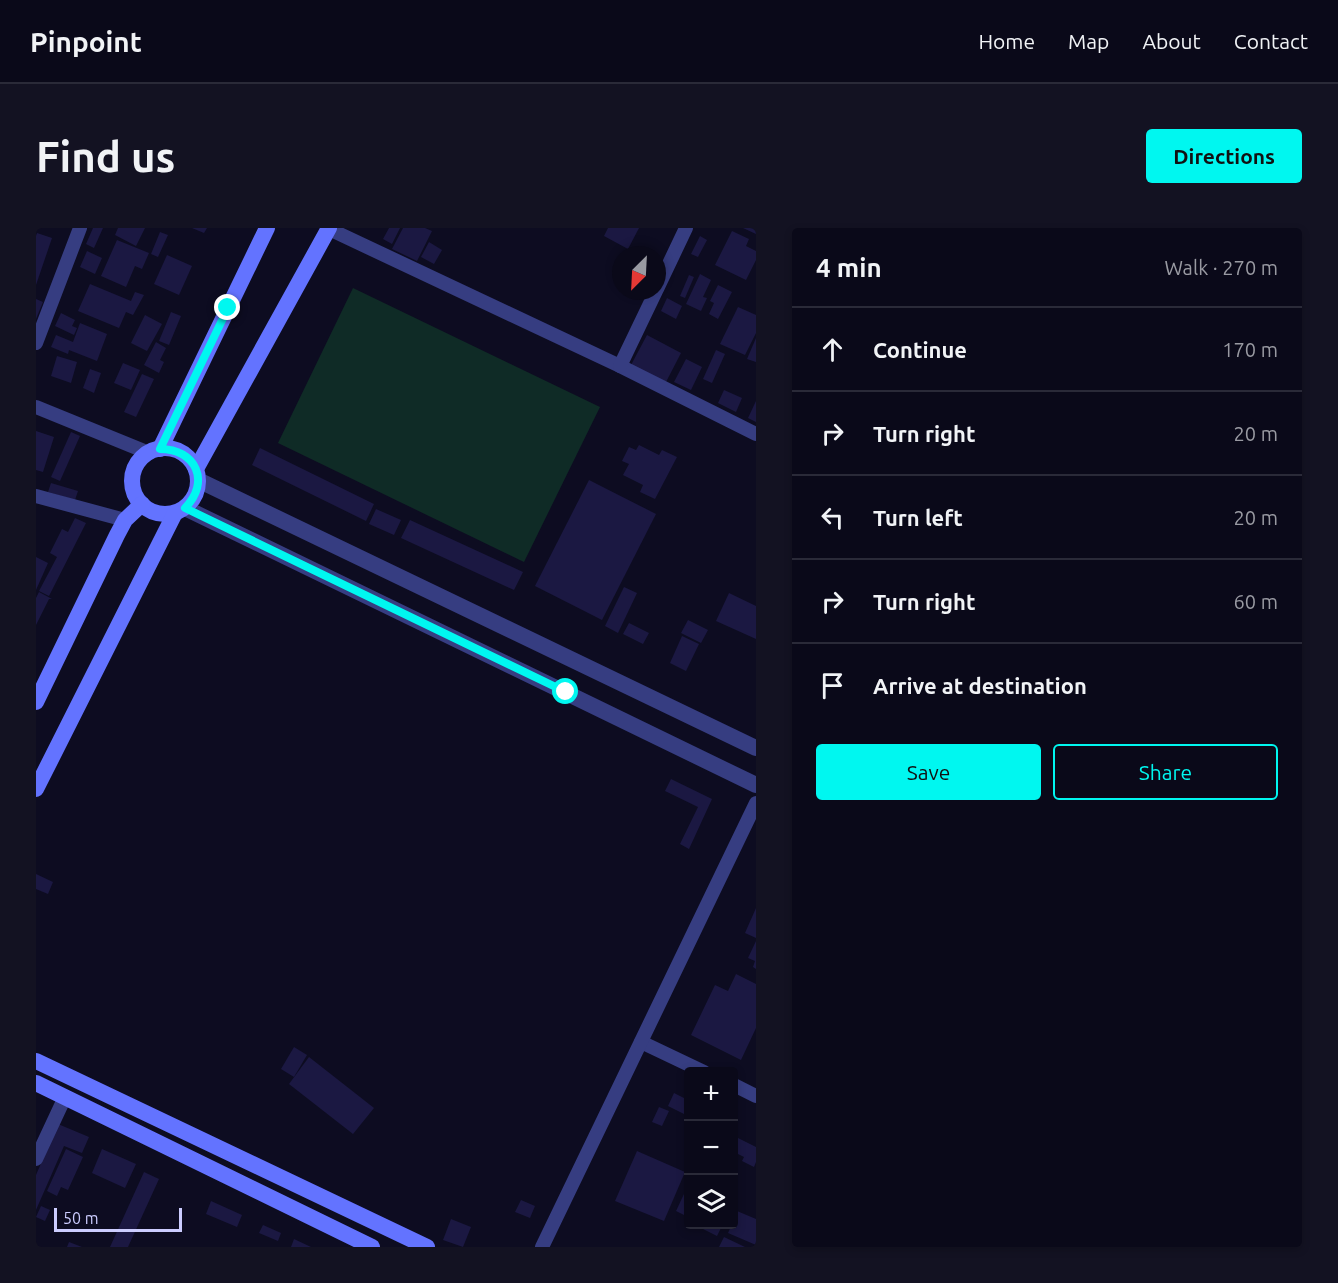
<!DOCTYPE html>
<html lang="en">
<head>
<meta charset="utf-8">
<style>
  body { margin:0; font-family:Ubuntu,sans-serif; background:#131222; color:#f1f3f6 }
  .controls { position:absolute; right:18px; bottom:18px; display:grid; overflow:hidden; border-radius:6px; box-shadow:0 3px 9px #0003 }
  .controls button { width:54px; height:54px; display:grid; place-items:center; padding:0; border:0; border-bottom:2px solid #2a2a38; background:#0a0919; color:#f1f3f6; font:30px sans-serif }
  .compass { position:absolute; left:576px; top:18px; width:54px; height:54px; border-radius:50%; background:#0a0919; box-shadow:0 3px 9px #0003; rotate:204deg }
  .scale { position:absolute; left:18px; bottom:15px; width:128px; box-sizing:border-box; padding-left:6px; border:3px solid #cccdff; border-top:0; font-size:16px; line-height:21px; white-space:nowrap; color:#cccdff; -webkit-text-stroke:4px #0d0c21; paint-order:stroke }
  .stop { position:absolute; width:18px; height:18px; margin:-14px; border:4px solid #00f7f0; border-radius:50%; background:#fff }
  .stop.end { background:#00f7f0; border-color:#fff; box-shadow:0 2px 6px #0008 }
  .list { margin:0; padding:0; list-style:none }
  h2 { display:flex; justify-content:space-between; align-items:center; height:78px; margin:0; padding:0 24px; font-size:26px }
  h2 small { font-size:20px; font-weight:400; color:#999aa2 }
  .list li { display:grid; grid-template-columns:39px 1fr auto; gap:18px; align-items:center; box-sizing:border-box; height:84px; padding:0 24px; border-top:2px solid #2a2a38 }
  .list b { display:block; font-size:22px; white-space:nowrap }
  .list em { font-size:20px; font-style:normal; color:#999aa2 }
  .actions { display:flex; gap:12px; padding:18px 24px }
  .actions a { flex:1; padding:14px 0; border:2px solid #00f7f0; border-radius:6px; text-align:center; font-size:21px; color:#00f7f0 }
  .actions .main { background:#00f7f0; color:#111 }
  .icon { flex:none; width:33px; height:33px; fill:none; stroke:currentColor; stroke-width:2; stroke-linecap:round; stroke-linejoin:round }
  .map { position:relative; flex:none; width:720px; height:1019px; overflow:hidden; border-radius:6px }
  header { display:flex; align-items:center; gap:36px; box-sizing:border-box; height:84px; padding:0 30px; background:#0a0919; border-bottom:2px solid #2a2a38 }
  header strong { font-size:28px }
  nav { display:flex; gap:33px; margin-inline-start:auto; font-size:21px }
  .intro { display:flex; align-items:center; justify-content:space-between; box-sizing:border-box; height:144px; padding:0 36px }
  h1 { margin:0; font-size:42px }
  .button { padding:15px 27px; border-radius:6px; background:#00f7f0; color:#111; font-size:21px; font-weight:700 }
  main { display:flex; gap:36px; padding:0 36px }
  aside { flex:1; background:#0a0919; border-radius:6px; box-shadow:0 3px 9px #0003 }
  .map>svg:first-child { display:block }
  .green { fill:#0f2b26 }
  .building { fill:#1b1842 }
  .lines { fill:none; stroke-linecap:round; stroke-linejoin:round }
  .minor { stroke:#363d81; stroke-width:14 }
  .tertiary { stroke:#363d81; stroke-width:16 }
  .secondary { stroke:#6373ff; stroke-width:16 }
  .route { stroke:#00f7f0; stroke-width:8 }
</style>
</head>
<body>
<header>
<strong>Pinpoint</strong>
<nav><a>Home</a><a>Map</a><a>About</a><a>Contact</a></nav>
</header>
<div class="intro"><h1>Find us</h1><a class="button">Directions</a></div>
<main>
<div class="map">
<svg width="720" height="1019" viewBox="0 0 720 1019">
  <rect width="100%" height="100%" fill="#0d0c21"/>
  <path class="green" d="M317 60 564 179 488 334 242 215Z"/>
  <g class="building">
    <path d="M57 0H67L58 20 50 16Z"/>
    <path d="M82 0H109L100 18 79 7Z"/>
    <path d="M156 0H171L168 5Z"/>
    <path d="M353 0H364L356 16 347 11Z"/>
    <path d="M367 0H389L396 3 381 33 356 21Z"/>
    <path d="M572 0H603L592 21 568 8Z"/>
    <path d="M707 0H720V6Z"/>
    <path d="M696 3 713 11 710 18 720 23V32L710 52 679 37Z"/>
    <path d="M124 4 132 7 122 29 115 26Z"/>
    <path d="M1 5 16 10 0 57V8Z"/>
    <path d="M664 8 671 12 662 29 655 26Z"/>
    <path d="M81 12 113 25 106 41 99 38 90 59 65 48Z"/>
    <path d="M393 14 406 22 398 36 385 29Z"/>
    <path d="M51 23 66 30 59 46 44 39Z"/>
    <path d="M131 27 156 38 143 67 118 56Z"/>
    <path d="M664 46 675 52 667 69 671 70 665 83 650 76Z"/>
    <path d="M653 47 658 49 649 70 644 68Z"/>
    <path d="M54 56 95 73 99 64 108 67 97 87 90 84 83 100 42 83Z"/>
    <path d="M682 57 696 64 682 91 673 86 678 75 674 73Z"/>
    <path d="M631 70 646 78 640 91 625 83Z"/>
    <path d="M0 71 7 74 0 91Z"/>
    <path d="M702 79 720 87V105L709 127 684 116Z"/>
    <path d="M135 84 145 88 133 117 123 113Z"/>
    <path d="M25 85 39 92 36 98 41 100 38 107 19 98Z"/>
    <path d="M109 87 126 96 111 123 95 115Z"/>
    <path d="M44 95 71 106 61 133 33 122 32 126 15 119 20 107 37 114Z"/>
    <path d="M611 107 645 125 630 154 595 137Z"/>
    <path d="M720 110V134L711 131Z"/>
    <path d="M120 114 130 120 124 132 128 134 123 145 108 137Z"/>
    <path d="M680 122 689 126 676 155 667 151Z"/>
    <path d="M21 128 41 134 35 155 15 148Z"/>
    <path d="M650 131 666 139 655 162 638 154Z"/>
    <path d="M87 135 104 142 95 162 78 155Z"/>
    <path d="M54 141 65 145 58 165 47 160Z"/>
    <path d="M106 146 118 151 100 189 88 184Z"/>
    <path d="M688 162 706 170 700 184 682 175Z"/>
    <path d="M720 173V194L712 190Z"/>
    <path d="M0 203 18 209 7 244 0 242Z"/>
    <path d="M35 204 44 208 24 253 15 249Z"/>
    <path d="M603 217 623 227 626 222 641 229 619 271 604 264 607 257 587 247 593 236 586 233 593 219 600 222Z"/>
    <path d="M224 220 338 276 330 293 216 237Z"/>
    <path d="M553 252 620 286 566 392 499 358Z"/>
    <path d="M15 255 42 263 39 272 12 264Z"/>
    <path d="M340 281 365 292 358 307 333 296Z"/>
    <path d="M39 290 50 295 13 368 3 363 21 329 14 325 26 301 32 304Z"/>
    <path d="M374 292 487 344 478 362 365 310Z"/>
    <path d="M0 329 12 335 0 362Z"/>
    <path d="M588 359 601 365 582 405 569 398Z"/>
    <path d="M3 364 16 371H13L0 397V370Z"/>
    <path d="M693 365 720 378V411L680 393Z"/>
    <path d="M652 392 672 402 665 415 645 405Z"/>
    <path d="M593 395 613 405 607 416 587 406Z"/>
    <path d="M646 408 663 416 650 443 634 435Z"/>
    <path d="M635 551 676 571 653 621 644 616 662 579 629 563Z"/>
    <path d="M0 646 17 654 12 666 0 661Z"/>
    <path d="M720 680V710L709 705Z"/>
    <path d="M720 713V741L717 739 719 733 712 730Z"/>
    <path d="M700 746 720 756V800L705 832 655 807 679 757 692 763Z"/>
    <path d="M258 819 271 827 258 849 245 841Z"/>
    <path d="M273 829 338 880 317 906 253 856Z"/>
    <path d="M638 865 652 872V888L632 878Z"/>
    <path d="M623 879 633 883 626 898 616 894Z"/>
    <path d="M22 896 53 909 46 925 28 918 0 982V947Z"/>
    <path d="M698 908 720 919V934L718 939 706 933 708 929 700 925 702 921 698 919Z"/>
    <path d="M30 921 47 929 32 962 25 959 21 968 11 963Z"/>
    <path d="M66 921 100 936 89 960 56 945Z"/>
    <path d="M601 923 649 944 628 993 579 973Z"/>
    <path d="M108 944 123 951 92 1019H74Z"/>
    <path d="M648 966 652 968V989L640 983Z"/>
    <path d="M485 972 499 978 494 990 479 984Z"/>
    <path d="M175 973 206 987 201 999 170 986Z"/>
    <path d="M5 978 14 982 9 993 0 989Z"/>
    <path d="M701 983 720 991V1017L692 1005 696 996H698Z"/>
    <path d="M415 991 435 999 427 1019 407 1012Z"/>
    <path d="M664 996H687L681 1008 663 999Z"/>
    <path d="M227 997 245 1005 242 1013 223 1005Z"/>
    <path d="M688 1009 709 1019H683Z"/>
    <path d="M258 1011 275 1019H255Z"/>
    <path d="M33 1014 46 1019H31Z"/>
  </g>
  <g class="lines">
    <g class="minor">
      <path d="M293 1 584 138 720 206"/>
      <path d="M621 61 650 0"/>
      <path d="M0 115 44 0"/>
      <path d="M584 138 620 63"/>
      <path d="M0 179 113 225"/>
      <path d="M0 268 89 292"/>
      <path d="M605 814 668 844"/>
      <path d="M698 857 720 868"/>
      <path d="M0 931 29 869"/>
      <path d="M506 1019 720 575"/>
    </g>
    <g class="tertiary">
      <path d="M162 252 720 520"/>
      <path d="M149 280 720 557"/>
    </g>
    <g class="secondary">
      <circle cx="129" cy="253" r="33"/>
      <path d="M124 221 231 0"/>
      <path d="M160 241 293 0"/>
      <path d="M0 474 81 307 89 292 106 276"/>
      <path d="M0 561 139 285"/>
      <path d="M0 833 391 1019"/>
      <path d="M0 855 336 1019"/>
    </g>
  </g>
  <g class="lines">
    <path class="route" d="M192 80 124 221C160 221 175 254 149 280L530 464"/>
  </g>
</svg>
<div class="controls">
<button>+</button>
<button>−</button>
<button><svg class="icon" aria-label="layers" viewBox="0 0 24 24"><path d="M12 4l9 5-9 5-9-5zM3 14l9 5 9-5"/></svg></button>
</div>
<svg class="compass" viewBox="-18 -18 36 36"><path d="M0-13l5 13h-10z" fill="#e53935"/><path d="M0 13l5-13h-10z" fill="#999aa2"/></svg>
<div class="scale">50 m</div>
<div class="stop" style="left:530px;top:464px"></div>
<div class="stop end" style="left:192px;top:80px"></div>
</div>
<aside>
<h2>4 min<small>Walk · 270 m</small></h2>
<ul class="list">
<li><svg class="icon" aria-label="ahead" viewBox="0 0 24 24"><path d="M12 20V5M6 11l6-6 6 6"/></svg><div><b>Continue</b></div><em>170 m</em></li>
<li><svg class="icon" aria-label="right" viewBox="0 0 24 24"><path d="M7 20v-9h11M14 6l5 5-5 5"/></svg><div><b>Turn right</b></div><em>20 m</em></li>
<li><svg class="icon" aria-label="left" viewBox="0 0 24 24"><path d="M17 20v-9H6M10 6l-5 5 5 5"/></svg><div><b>Turn left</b></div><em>20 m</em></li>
<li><svg class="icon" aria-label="right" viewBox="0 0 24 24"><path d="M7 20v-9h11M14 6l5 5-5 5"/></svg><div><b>Turn right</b></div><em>60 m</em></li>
<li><svg class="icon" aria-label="arrive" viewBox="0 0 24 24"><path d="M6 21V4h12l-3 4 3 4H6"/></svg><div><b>Arrive at destination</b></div></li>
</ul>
<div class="actions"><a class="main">Save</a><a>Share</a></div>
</aside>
</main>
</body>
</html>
